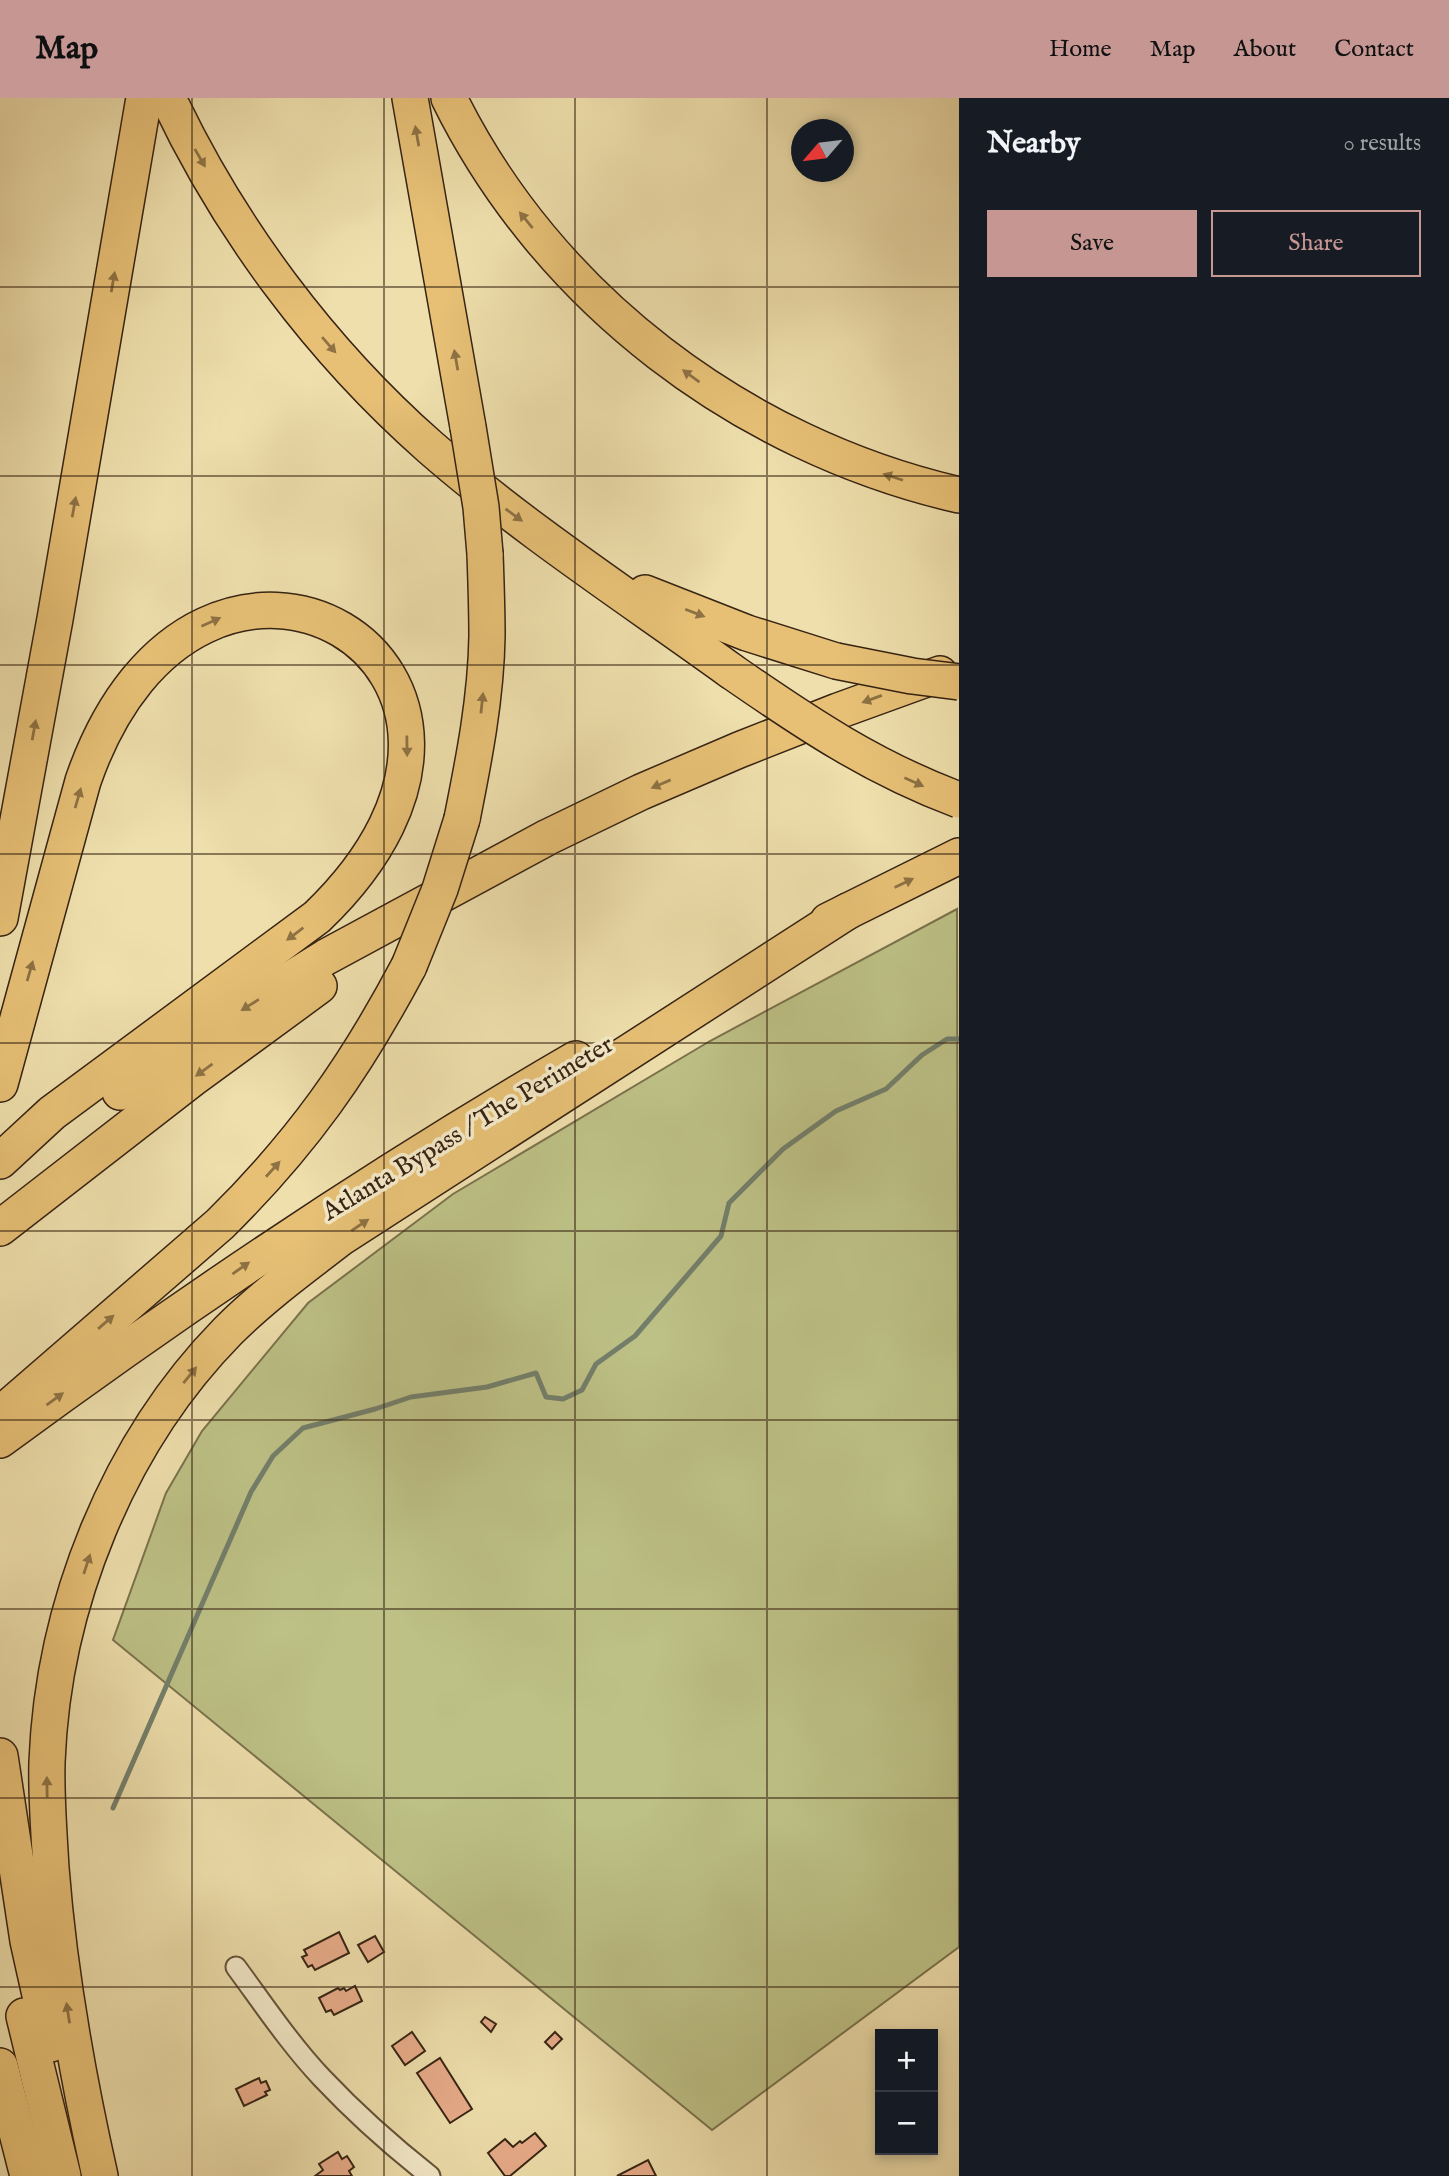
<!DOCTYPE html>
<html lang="en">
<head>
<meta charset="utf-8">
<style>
  body { margin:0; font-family:"IM FELL English",serif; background:#20242c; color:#f1f3f6 }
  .controls { position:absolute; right:21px; bottom:21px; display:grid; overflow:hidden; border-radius:0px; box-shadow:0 4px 10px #0003 }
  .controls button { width:63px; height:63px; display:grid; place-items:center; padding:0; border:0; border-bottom:2px solid #363941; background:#171b24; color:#f1f3f6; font:35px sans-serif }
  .compass { position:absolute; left:791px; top:21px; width:63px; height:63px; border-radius:50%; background:#171b24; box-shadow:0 4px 10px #0003; rotate:242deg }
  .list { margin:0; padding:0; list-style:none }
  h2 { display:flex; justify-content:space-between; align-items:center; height:91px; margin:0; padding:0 28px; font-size:30px }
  h2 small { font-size:23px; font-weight:400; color:#9ea1a6 }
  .actions { display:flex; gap:14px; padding:21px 28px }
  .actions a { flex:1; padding:16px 0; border:2px solid #c59692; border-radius:0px; text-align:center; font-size:24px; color:#c59692 }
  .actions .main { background:#c59692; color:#111 }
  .map { position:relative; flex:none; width:959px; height:2078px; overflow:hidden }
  header { display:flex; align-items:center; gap:42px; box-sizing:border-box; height:98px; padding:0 35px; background:#c59692; color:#111 }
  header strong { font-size:33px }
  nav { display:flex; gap:38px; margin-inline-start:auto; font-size:24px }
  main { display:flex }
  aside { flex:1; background:#171b24 }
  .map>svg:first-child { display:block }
  .green { fill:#bdc186; stroke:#7a724c; stroke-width:2 }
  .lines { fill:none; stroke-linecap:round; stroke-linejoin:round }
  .stream { stroke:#737f6b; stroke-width:5 }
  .building { fill:#e8ac8a; stroke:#362313; stroke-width:2 }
  .minor-casing { stroke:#645239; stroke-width:23 }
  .motorway-casing { stroke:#362313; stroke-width:38 }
  .minor { stroke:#f4eac9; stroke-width:19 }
  .motorway { stroke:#e7c076; stroke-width:35 }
  .motorway-bridge-casing { stroke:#362313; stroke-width:38; stroke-linecap:butt }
  .motorway-bridge { stroke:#e7c076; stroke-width:35 }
  .oneway { fill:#8e7244 }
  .grid { fill:none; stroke:#362313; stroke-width:2; stroke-opacity:0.55 }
  .labels { text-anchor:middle; stroke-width:7; stroke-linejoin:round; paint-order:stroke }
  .street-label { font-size:26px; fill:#362313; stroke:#f4eac9 }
</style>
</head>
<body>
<header>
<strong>Map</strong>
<nav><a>Home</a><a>Map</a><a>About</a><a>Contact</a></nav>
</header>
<main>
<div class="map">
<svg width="959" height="2078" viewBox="0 0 959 2078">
  <rect width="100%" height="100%" fill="#eedfac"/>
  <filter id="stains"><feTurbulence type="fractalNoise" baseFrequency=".00286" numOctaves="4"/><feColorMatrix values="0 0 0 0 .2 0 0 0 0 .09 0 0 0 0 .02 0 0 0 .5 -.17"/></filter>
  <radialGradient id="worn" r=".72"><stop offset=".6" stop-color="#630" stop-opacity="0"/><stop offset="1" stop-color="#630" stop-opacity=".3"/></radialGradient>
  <path class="green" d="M957 811 959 1849 712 2032 113 1542 166 1395 202 1333 308 1205 453 1096 710 943Z"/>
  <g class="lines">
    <path class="stream" d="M113 1710 251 1394 273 1358 303 1330 375 1311 411 1299 487 1289 536 1275 546 1299 563 1301 582 1292 596 1266 635 1238 721 1138 729 1105 783 1051 836 1013 886 991 922 957 947 941H959"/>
  </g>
  <g class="building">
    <path d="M339 1834 349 1855 315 1872 312 1867 308 1869 302 1859 307 1857 304 1852Z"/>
    <path d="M375 1838 384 1854 368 1864 358 1847Z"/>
    <path d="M355 1888 362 1903 334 1917 331 1912 326 1914 319 1900 338 1890 340 1892 344 1890 346 1893Z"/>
    <path d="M485 1919 496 1926 491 1934 481 1924Z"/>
    <path d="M412 1934 425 1953 405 1967 392 1948Z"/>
    <path d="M555 1934 562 1941 552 1951 545 1944Z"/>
    <path d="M440 1960 472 2011 450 2025 417 1975Z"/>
    <path d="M259 1980 261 1985 266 1983 270 1992 265 1994 267 1997 244 2008 236 1991Z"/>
    <path d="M535 2035 546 2048 510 2078H505L488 2055 505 2041 513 2049 520 2043 522 2045Z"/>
    <path d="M338 2054 342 2061 347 2058 354 2069 349 2073 352 2078H315L323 2072 319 2066Z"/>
    <path d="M648 2062 656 2078H617Z"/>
  </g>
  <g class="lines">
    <defs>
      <path id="minor" d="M236 1869C264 1907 290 1946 322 1980 355 2015 392 2048 430 2078"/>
      <g id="motorway">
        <path d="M168 0C230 131 321 253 430 349 524 431 630 500 731 573"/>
        <path d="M410 0 468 329"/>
        <path d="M449 0C548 201 742 347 959 397"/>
        <path d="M645 495 747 535 836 563"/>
        <path d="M462 721C474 661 486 600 487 538 487 511 486 483 485 456"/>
        <path d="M0 820 55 521 144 0"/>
        <path d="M828 823 959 758"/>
        <path d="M0 986 83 683C199 347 577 569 317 819L52 1015 0 1063"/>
        <path d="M120 994 230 919 326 859 548 739 641 694 739 652 838 613 940 576"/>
        <path d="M0 1130 192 981 319 888"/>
        <path d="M2 1315 220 1126C302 1045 355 970 409 868"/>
        <path d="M0 1342C186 1205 376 1077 576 961"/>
        <path d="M0 1658 28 1843 51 1946"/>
        <path d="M24 1918 63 2078"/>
        <path d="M0 1968 28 2078"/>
        <path d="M100 2078C77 1976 59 1874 51 1770 49 1734 46 1699 47 1664 53 1507 118 1345 228 1233 263 1198 303 1169 342 1139L848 813"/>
      </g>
    </defs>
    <use href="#minor" class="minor-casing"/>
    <use href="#motorway" class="motorway-casing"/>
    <use href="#minor" class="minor"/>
    <use href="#motorway" class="motorway"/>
    <defs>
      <g id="motorway-bridge">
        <path d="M468 329 481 409 485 456"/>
        <path d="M836 563 912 578 959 584"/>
        <path d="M731 573C806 625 873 670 959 702"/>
        <path d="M409 868 440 791 462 721"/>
      </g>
    </defs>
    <use href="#motorway-bridge" class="motorway-bridge-casing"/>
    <use href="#motorway-bridge" class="motorway-bridge"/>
  </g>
  <defs><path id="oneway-solid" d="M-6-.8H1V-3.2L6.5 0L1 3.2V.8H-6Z" transform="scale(1.75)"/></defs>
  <g class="oneway">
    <use href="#oneway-solid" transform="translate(417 38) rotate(-100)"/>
    <use href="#oneway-solid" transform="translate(200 60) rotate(60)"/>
    <use href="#oneway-solid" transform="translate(526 122) rotate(-129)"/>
    <use href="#oneway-solid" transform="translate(113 184) rotate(-80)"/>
    <use href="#oneway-solid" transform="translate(329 247) rotate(49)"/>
    <use href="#oneway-solid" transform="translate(456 262) rotate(-100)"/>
    <use href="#oneway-solid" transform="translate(691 278) rotate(-144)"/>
    <use href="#oneway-solid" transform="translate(893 379) rotate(-162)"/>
    <use href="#oneway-solid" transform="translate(74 409) rotate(-80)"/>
    <use href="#oneway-solid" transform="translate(514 417) rotate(36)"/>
    <use href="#oneway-solid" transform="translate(695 515) rotate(21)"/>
    <use href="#oneway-solid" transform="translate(211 524) rotate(-24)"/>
    <use href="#oneway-solid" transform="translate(872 601) rotate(160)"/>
    <use href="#oneway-solid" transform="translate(482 605) rotate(-84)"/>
    <use href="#oneway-solid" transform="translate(34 632) rotate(-80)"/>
    <use href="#oneway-solid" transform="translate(407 648) rotate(89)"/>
    <use href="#oneway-solid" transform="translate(914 684) rotate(24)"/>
    <use href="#oneway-solid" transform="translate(661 686) rotate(157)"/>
    <use href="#oneway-solid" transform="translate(78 700) rotate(-74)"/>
    <use href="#oneway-solid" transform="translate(904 785) rotate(-26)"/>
    <use href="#oneway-solid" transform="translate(295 836) rotate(143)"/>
    <use href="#oneway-solid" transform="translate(30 873) rotate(-74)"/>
    <use href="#oneway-solid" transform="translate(250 907) rotate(148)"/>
    <use href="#oneway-solid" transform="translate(204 972) rotate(144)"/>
    <use href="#oneway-solid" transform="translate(273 1071) rotate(-48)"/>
    <use href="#oneway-solid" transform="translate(360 1127) rotate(-34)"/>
    <use href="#oneway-solid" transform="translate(241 1170) rotate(-35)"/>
    <use href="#oneway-solid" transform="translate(106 1224) rotate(-41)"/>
    <use href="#oneway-solid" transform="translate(190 1277) rotate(-51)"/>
    <use href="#oneway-solid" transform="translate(55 1301) rotate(-36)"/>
    <use href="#oneway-solid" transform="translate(87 1466) rotate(-72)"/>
    <use href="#oneway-solid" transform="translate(47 1689) rotate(-91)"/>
    <use href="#oneway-solid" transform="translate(68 1915) rotate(-99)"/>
  </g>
  <path class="grid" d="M192 0V2078M384 0V2078M575 0V2078M767 0V2078M0 189H959M0 378H959M0 567H959M0 756H959M0 945H959M0 1133H959M0 1322H959M0 1511H959M0 1700H959M0 1889H959"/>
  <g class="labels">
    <g class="street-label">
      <text transform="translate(467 1029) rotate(-31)" y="9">Atlanta Bypass / The Perimeter</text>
    </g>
  </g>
  <rect width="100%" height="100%" filter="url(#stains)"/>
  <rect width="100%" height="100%" fill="url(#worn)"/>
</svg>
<div class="controls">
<button>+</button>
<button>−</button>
</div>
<svg class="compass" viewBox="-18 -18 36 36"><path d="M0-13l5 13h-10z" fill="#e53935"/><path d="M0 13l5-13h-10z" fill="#9ea1a6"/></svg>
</div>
<aside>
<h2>Nearby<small>0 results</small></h2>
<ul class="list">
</ul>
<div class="actions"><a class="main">Save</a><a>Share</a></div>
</aside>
</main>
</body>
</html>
